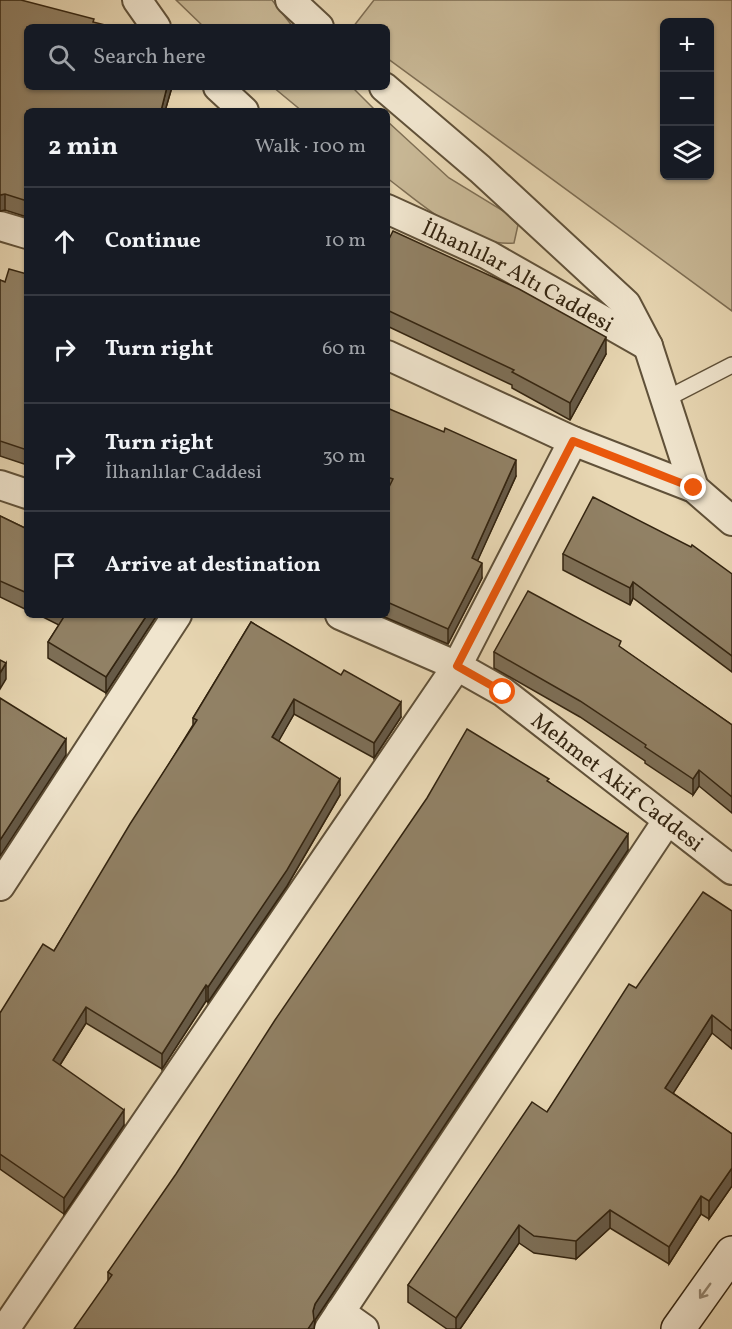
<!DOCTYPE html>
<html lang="en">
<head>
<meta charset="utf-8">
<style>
  body { margin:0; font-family:Vollkorn,serif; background:#20242c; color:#f1f3f6 }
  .controls { position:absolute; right:18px; top:18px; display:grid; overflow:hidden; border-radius:9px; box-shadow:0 2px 4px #0004 }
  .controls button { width:54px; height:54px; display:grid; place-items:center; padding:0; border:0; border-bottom:2px solid #363941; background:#171b24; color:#f1f3f6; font:30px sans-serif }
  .stop { position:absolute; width:18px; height:18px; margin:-14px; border:4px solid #ea580c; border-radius:50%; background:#fff }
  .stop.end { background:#ea580c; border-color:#fff; box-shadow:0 2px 6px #0008 }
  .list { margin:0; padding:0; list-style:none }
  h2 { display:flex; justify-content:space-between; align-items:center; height:78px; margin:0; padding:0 24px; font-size:26px }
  h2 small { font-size:20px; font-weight:400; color:#9ea1a6 }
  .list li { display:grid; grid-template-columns:39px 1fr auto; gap:18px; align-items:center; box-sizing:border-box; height:108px; padding:0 24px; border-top:2px solid #363941 }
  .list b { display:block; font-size:22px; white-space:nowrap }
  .list p { margin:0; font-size:20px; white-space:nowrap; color:#9ea1a6 }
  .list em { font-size:20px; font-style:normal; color:#9ea1a6 }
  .icon { flex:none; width:33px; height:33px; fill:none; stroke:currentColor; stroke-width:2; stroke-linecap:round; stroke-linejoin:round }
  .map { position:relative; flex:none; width:732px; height:1329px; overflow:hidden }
  .search { position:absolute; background:#171b24; box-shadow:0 2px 4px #0004; left:24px; top:24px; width:366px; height:66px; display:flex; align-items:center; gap:15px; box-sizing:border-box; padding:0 21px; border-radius:9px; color:#9ea1a6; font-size:22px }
  .panel { position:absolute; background:#171b24; box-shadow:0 2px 4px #0004; left:24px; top:108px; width:366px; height:510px; border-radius:9px }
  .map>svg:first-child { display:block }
  .green { fill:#c9b997; stroke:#7e6e54; stroke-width:1.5; fill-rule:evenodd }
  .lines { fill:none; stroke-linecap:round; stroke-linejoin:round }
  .lane-casing { stroke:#605139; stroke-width:18 }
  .street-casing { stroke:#605139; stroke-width:32 }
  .secondary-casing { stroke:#332410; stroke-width:36 }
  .lane { stroke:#f0e5ce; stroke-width:15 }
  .street { stroke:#f0e5ce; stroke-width:28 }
  .secondary { stroke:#f0e5ce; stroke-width:33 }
  .wall { fill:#7d6f57; stroke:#332410; stroke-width:1.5 }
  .shaded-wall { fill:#665a47; stroke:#332410; stroke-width:1.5 }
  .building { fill:#918165; stroke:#332410; stroke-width:1.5 }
  .oneway { stroke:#92846f }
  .route { stroke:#ea580c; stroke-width:8 }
  .labels { text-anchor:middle; stroke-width:6; stroke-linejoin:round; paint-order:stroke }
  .street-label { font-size:22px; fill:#332410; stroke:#f0e5ce }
</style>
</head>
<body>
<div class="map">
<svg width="732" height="1329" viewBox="0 0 732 1329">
  <rect width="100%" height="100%" fill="#e8d7b3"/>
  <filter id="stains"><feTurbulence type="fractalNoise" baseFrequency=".00333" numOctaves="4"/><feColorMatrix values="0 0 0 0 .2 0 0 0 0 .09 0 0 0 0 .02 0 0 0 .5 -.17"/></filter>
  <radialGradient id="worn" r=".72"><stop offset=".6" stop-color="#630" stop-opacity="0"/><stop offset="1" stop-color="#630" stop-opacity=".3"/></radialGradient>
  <g class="green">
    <path d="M176 0H272L293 27H204Z"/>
    <path d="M374 0H732V311L387 58V27H353ZM710 22V176H664V22Z"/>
    <path d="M273 87H352L376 111H302Z"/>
    <path d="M387 121 449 178 505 212 518 225 514 243C467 247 423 205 387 178Z"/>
  </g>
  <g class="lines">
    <defs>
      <path id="lane" d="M666 399 732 365"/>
      <g id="street">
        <path d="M137 0 156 27"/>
        <path d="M290 0 319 27"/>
        <path d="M218 87 244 111"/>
        <path d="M384 87 480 169 626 304 648 346 694 488"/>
        <path id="s1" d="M387 209 488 255 648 346"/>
        <path d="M0 226 27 234"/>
        <path d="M387 355 573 441 694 488 732 521"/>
        <path d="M0 485 27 494"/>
        <path id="s2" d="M340 615 457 666 503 692 732 870"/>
        <path d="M0 886 177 615"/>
        <path d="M340 1312 364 1329"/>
        <path d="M5 1329 457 666 573 441"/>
        <path d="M329 1329 667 821"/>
      </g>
      <path id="secondary" d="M678 1329 732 1253"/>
    </defs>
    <use href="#lane" class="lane-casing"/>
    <use href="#street" class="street-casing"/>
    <use href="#secondary" class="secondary-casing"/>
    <use href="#lane" class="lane"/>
    <use href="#street" class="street"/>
    <use href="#secondary" class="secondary"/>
  </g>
  <g class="wall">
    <path d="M27 87H172L165 111H27V217L5 210 0 211Z"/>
    <path d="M387 243 606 354 570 420 512 388V385L387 326Z"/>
    <path d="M27 274V465L0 456V280L5 282Z"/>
    <path d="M387 408 516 476 477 561 482 578 448 644 380 615H387Z"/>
    <path d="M0 516 27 529V610L0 597Z"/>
    <path d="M563 554 732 574V672L633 598 630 605 563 570Z"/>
    <path d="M39 615H157L106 693 48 658V642L59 625Z"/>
    <path d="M251 622 401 717 374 758 294 714 278 741 340 795 287 886 208 1002 206 1001 162 1069 86 1023 60 1065 124 1125 64 1214 0 1169V1013L54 951 193 725V718Z"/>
    <path d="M621 648 732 725V813L699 786 693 795 645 763V761L580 717 494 668V652Z"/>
    <path d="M549 782 628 850 315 1320 314 1329 108 1281V1272Z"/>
    <path d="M732 911V1049L712 1033 673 1093 732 1134V1186L709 1219 701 1214 669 1264 610 1228 576 1259 534 1253 519 1243 460 1329H447L408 1302V1285L547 1112 636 988Z"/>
  </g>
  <g class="shaded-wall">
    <path d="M167 87H172L165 111H161Z"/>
    <path d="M5 194V210L0 211V195Z"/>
    <path d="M606 337V354L570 420V403Z"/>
    <path d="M516 460V476L472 573V558Z"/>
    <path d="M482 563V578L448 644V629Z"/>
    <path d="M633 582V598L630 605V588Z"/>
    <path d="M147 615H157L106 693V677Z"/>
    <path d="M6 663V679L0 689V673Z"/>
    <path d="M294 699V714L272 753V737Z"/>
    <path d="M401 702V717L374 758V743Z"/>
    <path d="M66 739V755L0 856V840Z"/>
    <path d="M699 770V786L693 795V779Z"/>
    <path d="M340 779V795L287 886 208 1002V987Z"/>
    <path d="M628 834V850L315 1320 314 1329H308L315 1304Z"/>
    <path d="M206 985V1001L162 1069V1054Z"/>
    <path d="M86 1007V1023L53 1076V1060Z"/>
    <path d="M712 1015V1033L665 1106V1088Z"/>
    <path d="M124 1110V1125L64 1214V1198Z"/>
    <path d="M732 1168V1186L709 1219V1201Z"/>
    <path d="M701 1196V1214L669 1264V1247Z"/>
    <path d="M610 1210V1228L576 1259V1241Z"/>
    <path d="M519 1225V1243L460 1329H456V1318Z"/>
  </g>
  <g class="building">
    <path d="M0 0H21L94 19 93 22 113 27H27V87H167L161 111H27V201L5 194 0 195Z"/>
    <path d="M393 231 519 289 606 337 570 403 512 372 514 370 387 310V243Z"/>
    <path d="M9 269 27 274V450L0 441V280L5 282Z"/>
    <path d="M387 408 444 432 445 428 516 460 472 558 482 563 448 629 387 602V491L393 479 387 477Z"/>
    <path d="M593 497 691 547 692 545 732 574V656L633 582 630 588 563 554Z"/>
    <path d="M0 516 27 529V593L0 581Z"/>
    <path d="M528 591 621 641 619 646 732 725V797L699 770 693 779 645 747 646 745 580 701 494 652Z"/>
    <path d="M65 615H147L106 677 48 642Z"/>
    <path d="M251 622 341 675 344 670 401 702 374 743 294 699 272 737 340 779 287 870 208 987 206 985 162 1054 86 1007 53 1060 124 1110 64 1198 0 1154V1013L43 944 54 951 130 824 197 720 193 718Z"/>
    <path d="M0 660 6 663 0 673Z"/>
    <path d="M0 698 66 739 0 840Z"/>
    <path d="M467 729 549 779 547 781 628 834 315 1304 313 1311 314 1320 308 1329H74L112 1275 108 1272 176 1174 275 1020 427 798Z"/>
    <path d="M703 892 732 911V1031L712 1015 665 1088 732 1134V1168L709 1201 701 1196 669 1247 610 1210 576 1241 534 1236 519 1225 456 1318 408 1285 532 1102 547 1112 629 984 636 988Z"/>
  </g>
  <defs><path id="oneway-shaft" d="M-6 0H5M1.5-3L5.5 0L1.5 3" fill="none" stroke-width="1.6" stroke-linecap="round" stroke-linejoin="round" transform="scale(1.5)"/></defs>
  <use class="oneway" href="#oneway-shaft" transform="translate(705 1291) rotate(126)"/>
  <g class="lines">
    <path class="route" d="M503 692 457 666 573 441 694 488"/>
  </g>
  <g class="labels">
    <g class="street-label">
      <text dy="8" stroke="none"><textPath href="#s1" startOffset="147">İlhanlılar Altı Caddesi</textPath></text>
      <text dy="8" stroke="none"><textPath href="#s2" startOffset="326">Mehmet Akif Caddesi</textPath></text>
    </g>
  </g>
  <rect width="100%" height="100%" filter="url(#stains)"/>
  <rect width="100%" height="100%" fill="url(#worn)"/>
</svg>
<div class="controls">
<button>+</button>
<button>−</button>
<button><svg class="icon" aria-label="layers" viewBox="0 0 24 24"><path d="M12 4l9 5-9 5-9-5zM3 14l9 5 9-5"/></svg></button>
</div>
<div class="stop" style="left:503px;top:692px"></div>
<div class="stop end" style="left:694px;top:488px"></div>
<div class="search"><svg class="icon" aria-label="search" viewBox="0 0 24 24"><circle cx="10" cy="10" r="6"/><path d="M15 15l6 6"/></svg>Search here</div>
<section class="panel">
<h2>2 min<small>Walk · 100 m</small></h2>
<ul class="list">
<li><svg class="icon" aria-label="ahead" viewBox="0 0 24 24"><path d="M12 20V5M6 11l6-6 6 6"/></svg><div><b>Continue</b></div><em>10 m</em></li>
<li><svg class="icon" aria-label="right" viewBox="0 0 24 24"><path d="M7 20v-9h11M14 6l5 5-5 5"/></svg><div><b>Turn right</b></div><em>60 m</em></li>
<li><svg class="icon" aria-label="right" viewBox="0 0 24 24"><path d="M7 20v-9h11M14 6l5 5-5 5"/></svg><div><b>Turn right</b><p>İlhanlılar Caddesi</p></div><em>30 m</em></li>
<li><svg class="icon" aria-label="arrive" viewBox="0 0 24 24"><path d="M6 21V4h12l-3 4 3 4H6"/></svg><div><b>Arrive at destination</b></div></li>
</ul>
</section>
</div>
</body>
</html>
